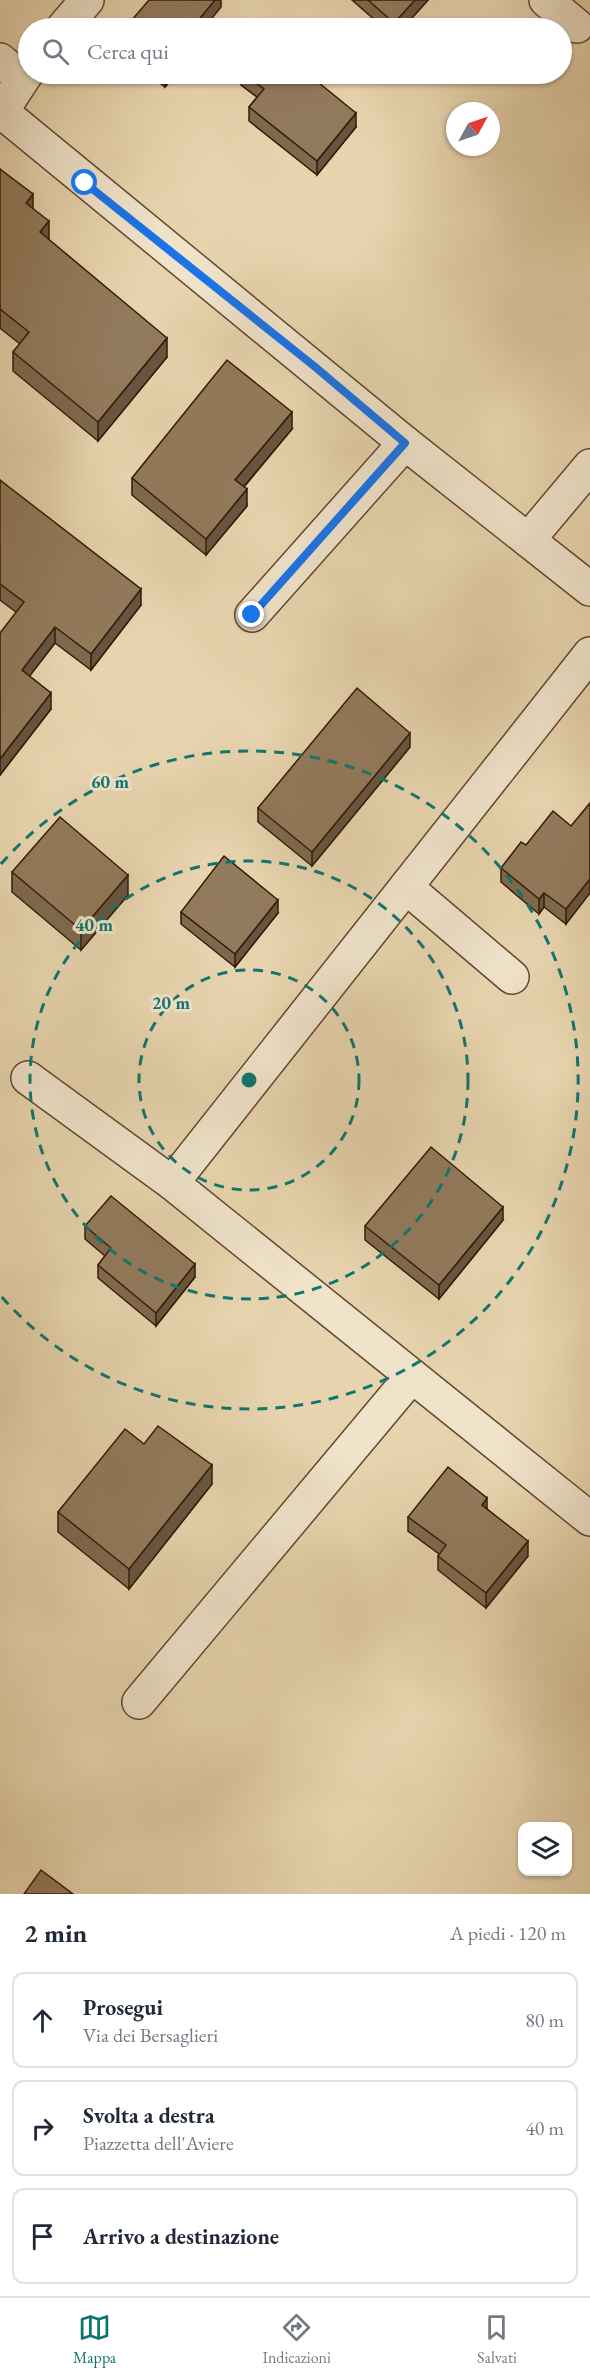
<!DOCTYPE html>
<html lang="it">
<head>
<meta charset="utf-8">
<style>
  body { margin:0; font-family:"EB Garamond",serif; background:#f6f6f7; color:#1f2937 }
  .controls { position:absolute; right:18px; bottom:18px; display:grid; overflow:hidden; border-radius:12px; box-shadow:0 2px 4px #0004 }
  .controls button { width:54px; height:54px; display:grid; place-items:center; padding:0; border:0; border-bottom:2px solid #e0e1e3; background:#fff; color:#1f2937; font:30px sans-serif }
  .compass { position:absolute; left:446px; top:102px; width:54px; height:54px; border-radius:50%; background:#fff; box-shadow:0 2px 4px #0004; rotate:50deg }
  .stop { position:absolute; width:18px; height:18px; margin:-14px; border:4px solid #1a73e8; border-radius:50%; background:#fff }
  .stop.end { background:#1a73e8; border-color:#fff; box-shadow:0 2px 6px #0008 }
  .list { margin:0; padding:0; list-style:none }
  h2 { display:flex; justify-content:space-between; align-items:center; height:78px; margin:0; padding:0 24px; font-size:26px }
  h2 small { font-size:20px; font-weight:400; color:#747a83 }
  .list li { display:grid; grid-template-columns:39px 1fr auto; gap:18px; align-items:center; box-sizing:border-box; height:96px; margin:0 12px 12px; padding:0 12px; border:2px solid #e0e1e3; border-radius:12px }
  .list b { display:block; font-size:22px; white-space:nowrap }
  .list p { margin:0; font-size:20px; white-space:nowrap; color:#747a83 }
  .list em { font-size:20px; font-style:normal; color:#747a83 }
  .icon { flex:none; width:33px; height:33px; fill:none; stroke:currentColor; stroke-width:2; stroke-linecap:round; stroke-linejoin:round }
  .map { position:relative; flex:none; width:590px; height:1894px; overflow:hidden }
  .search { position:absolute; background:#fff; box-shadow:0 2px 4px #0004; left:18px; right:18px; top:18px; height:66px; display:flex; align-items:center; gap:15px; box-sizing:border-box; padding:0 21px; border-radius:33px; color:#747a83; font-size:22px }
  .sheet { height:402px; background:#fff }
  nav { display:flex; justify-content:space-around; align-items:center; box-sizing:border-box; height:84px; border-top:2px solid #e0e1e3; background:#fff; font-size:16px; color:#747a83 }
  nav a { display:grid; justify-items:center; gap:3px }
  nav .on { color:#0f766e }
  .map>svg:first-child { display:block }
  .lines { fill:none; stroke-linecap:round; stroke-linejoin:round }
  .minor-casing { stroke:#62482e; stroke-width:36 }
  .minor { stroke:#efe3ca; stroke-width:33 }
  .wall { fill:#7e694f; stroke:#361904; stroke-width:1.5 }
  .shaded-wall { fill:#665540; stroke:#361904; stroke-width:1.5 }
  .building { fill:#927a5c; stroke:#361904; stroke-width:1.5 }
  .route { stroke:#1a73e8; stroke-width:8 }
  .ring { fill:none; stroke:#0f766e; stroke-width:3; stroke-dasharray:10 8 }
  .centre { fill:#0f766e; stroke:#efe3ca; stroke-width:3 }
  .ring-label { font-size:18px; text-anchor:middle; font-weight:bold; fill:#0f766e; stroke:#efe3ca; stroke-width:6; stroke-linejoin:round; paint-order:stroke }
</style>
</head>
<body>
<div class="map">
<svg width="590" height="1894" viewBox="0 0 590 1894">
  <rect width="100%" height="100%" fill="#e7d4ae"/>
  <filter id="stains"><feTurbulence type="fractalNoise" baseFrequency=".00333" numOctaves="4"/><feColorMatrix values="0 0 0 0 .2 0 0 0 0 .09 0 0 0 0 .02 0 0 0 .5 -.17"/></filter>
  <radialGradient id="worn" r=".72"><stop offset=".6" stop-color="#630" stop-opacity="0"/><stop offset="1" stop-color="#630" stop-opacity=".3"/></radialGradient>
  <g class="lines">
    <defs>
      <g id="minor">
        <path d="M546 0 577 26"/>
        <path d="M63 28 87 0"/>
        <path d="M0 60 22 79"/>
        <path d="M2 112 405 443 590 589"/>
        <path d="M0 114 28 71"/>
        <path d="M528 540 590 466"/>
        <path d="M252 615 405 443"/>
        <path d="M590 654 172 1183 590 1519"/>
        <path d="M406 887 512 977"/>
        <path d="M28 1078 172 1183"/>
        <path d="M139 1702 412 1376"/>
      </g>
    </defs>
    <use href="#minor" class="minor-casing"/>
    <use href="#minor" class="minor"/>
  </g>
  <g class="wall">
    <path d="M352 0H428L403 28H384Z"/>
    <path d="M148 74H176L165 87Z"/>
    <path d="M241 74H308L356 127 317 175 249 121V107L257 97 241 85Z"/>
    <path d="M0 169 33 209 49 240 167 357 98 441 13 371V352L20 344 0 328Z"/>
    <path d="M292 429 244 487 247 506 206 555 132 495V478Z"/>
    <path d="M0 480 141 605 91 670 55 643 29 676 51 709 0 775 16 612 0 600Z"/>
    <path d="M410 747 312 866 258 822V808Z"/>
    <path d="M571 826 566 924 544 907 539 914 501 882V868L526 845Z"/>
    <path d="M12 872 128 895 81 950 12 892Z"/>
    <path d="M181 912 278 913 235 967 181 924Z"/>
    <path d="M503 1220 439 1299 365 1240V1226Z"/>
    <path d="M85 1226 195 1277 156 1326 98 1278V1265L105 1256 85 1239Z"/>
    <path d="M144 1444 212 1484 129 1589 58 1532V1512Z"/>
    <path d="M487 1509 528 1556 486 1608 438 1570V1556L439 1554 408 1531V1517Z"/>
  </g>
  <g class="shaded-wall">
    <path d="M215 0H221V7L204 28H196V23Z"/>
    <path d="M415 0H428L403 28H394V23Z"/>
    <path d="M165 74H176L165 87Z"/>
    <path d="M356 113V127L317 175V161Z"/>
    <path d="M33 194V214L26 203Z"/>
    <path d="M49 221V241L40 232Z"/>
    <path d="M167 338V357L98 441V422Z"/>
    <path d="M292 412V429L235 497V480Z"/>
    <path d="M247 489V506L206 555V539Z"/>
    <path d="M141 589V605L91 670V654Z"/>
    <path d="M55 627V643L22 686V670Z"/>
    <path d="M51 693V709L0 775V759Z"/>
    <path d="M410 733V747L312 866V852Z"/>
    <path d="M128 875V895L81 950V930Z"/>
    <path d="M590 879V893L566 924V909Z"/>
    <path d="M544 893V907L539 914V899Z"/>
    <path d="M278 900V913L235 967V954Z"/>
    <path d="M503 1207V1220L439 1299V1285Z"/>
    <path d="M195 1264V1277L156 1326V1313Z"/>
    <path d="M212 1465V1484L129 1589V1569Z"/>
    <path d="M487 1498V1512L482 1505Z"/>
    <path d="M528 1541V1556L486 1608V1593Z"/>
  </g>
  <g class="building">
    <path d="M149 0H215L196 23 201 28H125Z"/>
    <path d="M368 0H415L394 23Z"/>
    <path d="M244 74H308L356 113 317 161 249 107 264 89Z"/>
    <path d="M0 169 33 194 26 203 49 221 40 232 167 338 98 422 13 352 29 332 0 309Z"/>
    <path d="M227 360 292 412 235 480 247 489 206 539 132 478Z"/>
    <path d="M0 480 141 589 91 654 55 627 22 670 51 693 0 759V633L24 602 0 584Z"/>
    <path d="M357 688 410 733 312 852 258 808Z"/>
    <path d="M590 803V879L566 909 544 893 539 899 501 868 521 842 526 845 553 811 571 826Z"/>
    <path d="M60 817 128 875 81 930 12 872Z"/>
    <path d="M224 856 278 900 235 954 181 912Z"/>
    <path d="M431 1147 503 1207 439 1285 365 1226Z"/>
    <path d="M111 1196 195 1264 156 1313 98 1265 111 1248 85 1226Z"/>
    <path d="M158 1426 212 1465 129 1569 58 1512 125 1429 144 1444Z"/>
    <path d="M448 1467 487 1498 482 1505 528 1541 486 1593 438 1556 446 1545 408 1517Z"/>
    <path d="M41 1870 73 1894H24Z"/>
  </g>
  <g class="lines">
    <path class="route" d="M85 183 314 366 405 443 252 615"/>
  </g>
  <g class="ring">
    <circle cx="249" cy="1080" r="110"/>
    <circle cx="249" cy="1080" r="219"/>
    <path d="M1 864A329 329 0 1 1 1 1296"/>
  </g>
  <circle cx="249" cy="1080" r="9" class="centre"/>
  <g class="ring-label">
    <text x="110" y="788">60 m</text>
    <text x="94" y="931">40 m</text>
    <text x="171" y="1009">20 m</text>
  </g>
  <rect width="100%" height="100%" filter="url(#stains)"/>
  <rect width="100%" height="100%" fill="url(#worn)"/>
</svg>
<div class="controls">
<button><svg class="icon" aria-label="layers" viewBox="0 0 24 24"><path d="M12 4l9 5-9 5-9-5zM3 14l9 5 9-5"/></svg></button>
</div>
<svg class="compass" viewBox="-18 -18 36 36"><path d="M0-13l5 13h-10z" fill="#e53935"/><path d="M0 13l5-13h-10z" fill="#747a83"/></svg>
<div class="stop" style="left:85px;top:183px"></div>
<div class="stop end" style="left:252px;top:615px"></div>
<div class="search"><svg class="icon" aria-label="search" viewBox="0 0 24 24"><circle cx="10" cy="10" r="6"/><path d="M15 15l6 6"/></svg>Cerca qui</div>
</div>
<section class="sheet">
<h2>2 min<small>A piedi · 120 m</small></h2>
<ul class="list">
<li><svg class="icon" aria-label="ahead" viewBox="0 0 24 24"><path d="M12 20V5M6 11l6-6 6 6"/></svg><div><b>Prosegui</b><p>Via dei Bersaglieri</p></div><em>80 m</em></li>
<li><svg class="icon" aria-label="right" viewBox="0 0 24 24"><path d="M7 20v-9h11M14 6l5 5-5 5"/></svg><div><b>Svolta a destra</b><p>Piazzetta dell'Aviere</p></div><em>40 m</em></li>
<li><svg class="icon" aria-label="arrive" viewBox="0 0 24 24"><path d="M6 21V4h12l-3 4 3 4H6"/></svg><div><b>Arrivo a destinazione</b></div></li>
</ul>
</section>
<nav>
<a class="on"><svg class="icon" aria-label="map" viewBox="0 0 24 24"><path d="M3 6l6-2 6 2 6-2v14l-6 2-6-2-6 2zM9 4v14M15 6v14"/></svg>Mappa</a>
<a><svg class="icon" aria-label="directions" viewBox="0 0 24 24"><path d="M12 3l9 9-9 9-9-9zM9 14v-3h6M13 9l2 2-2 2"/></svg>Indicazioni</a>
<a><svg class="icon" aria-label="saved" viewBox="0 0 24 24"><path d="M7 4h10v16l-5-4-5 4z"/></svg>Salvati</a>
</nav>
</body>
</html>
